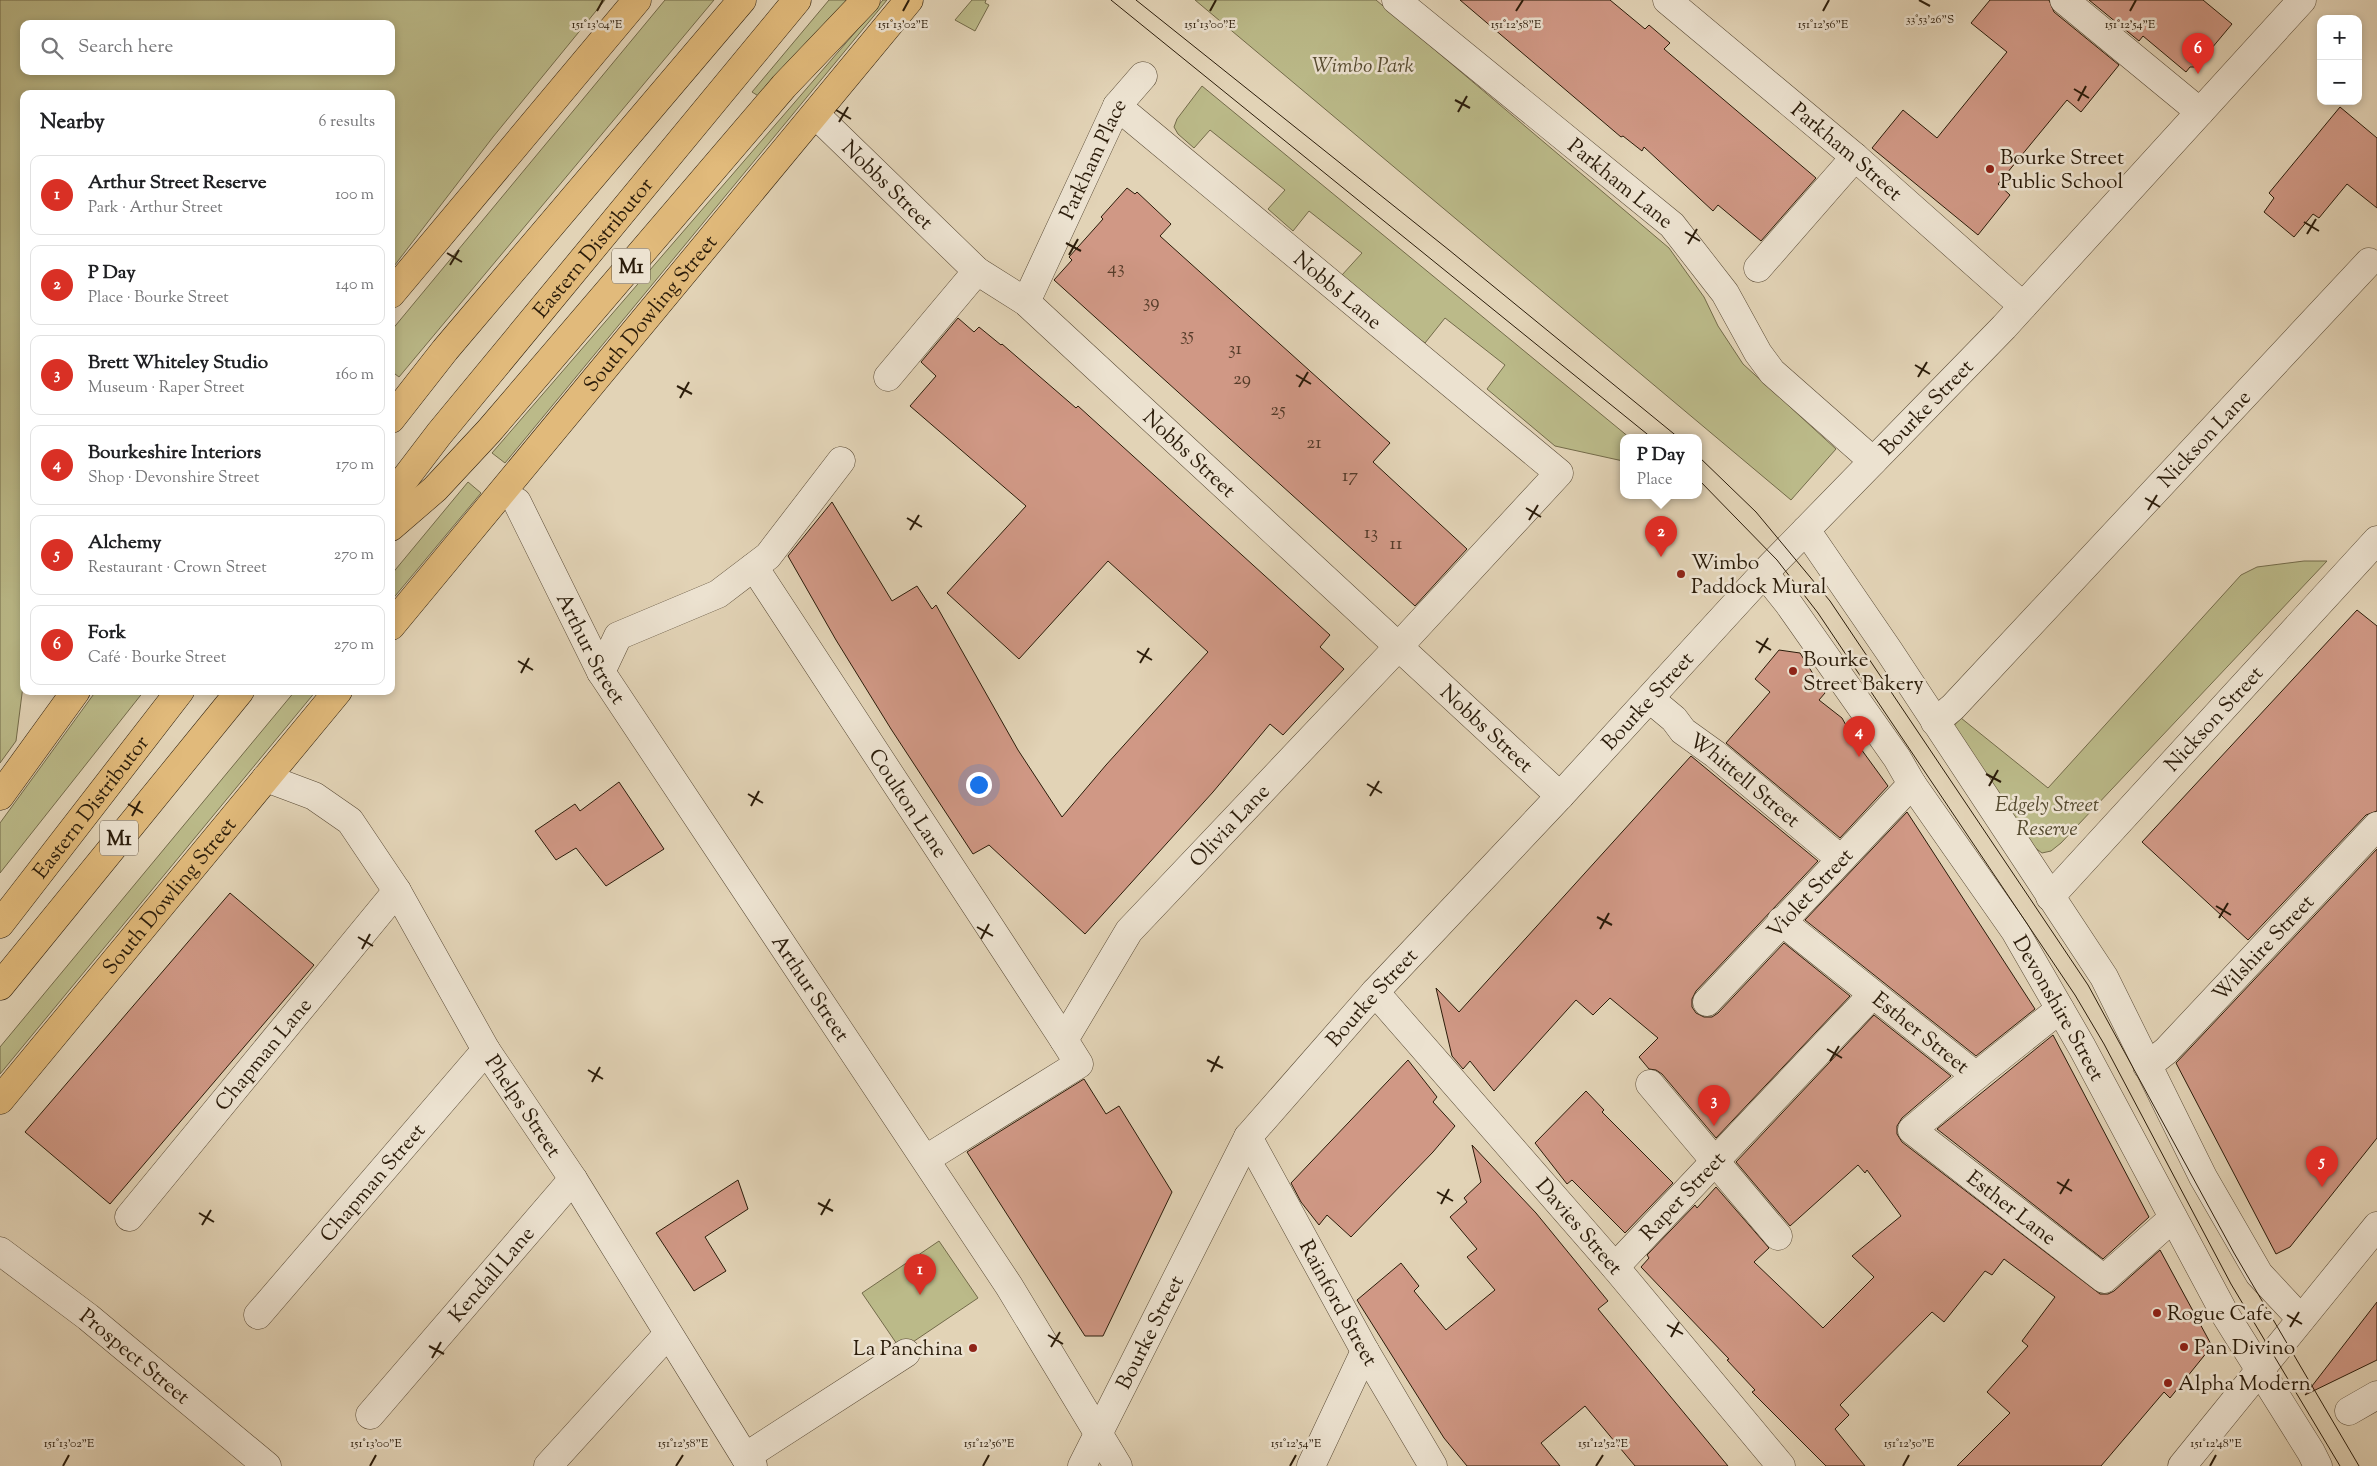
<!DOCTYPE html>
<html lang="en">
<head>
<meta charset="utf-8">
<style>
  body { margin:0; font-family:"Sorts Mill Goudy",serif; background:#f6f6f6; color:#202124 }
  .controls { position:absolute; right:15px; top:15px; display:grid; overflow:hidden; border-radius:10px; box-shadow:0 2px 8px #0003 }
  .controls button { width:45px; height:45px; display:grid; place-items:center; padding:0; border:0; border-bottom:1px solid #e0e0e0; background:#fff; color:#202124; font:25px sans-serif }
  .you { position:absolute; left:978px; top:784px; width:18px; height:18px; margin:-12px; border:4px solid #fff; border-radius:50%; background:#1a73e8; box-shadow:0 0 0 8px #1a73e833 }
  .badge { display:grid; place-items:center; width:32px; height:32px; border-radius:50%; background:#d93025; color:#fff; font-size:16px; font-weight:700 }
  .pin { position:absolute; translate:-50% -41px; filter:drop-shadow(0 1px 2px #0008) }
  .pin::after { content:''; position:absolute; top:26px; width:18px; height:15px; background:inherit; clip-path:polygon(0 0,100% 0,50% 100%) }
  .popup { position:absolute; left:1620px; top:434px; width:82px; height:65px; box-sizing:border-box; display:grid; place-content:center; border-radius:10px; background:#fff; filter:drop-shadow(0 1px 4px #0005); font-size:16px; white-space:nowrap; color:#757577 }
  .popup b { font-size:19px; color:#202124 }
  .popup::after { content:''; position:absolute; left:50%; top:100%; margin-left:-10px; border:10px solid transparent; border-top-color:#fff }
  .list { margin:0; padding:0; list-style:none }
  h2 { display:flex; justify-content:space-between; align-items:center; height:65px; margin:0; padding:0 20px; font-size:21px }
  h2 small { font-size:16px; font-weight:400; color:#757577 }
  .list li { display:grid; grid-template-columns:32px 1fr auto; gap:15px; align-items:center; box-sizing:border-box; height:80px; margin:0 10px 10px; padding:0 10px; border:1px solid #e0e0e0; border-radius:10px }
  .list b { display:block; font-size:19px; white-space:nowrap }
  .list p { margin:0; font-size:16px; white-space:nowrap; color:#757577 }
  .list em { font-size:16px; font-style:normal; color:#757577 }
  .icon { flex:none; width:28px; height:28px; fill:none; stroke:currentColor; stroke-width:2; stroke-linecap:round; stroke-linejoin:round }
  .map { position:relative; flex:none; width:2377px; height:1466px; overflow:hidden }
  .search { position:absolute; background:#fff; box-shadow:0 2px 8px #0003; left:20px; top:20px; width:375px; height:55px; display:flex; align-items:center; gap:12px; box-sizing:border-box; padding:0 18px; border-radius:10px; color:#757577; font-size:19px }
  .panel { position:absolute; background:#fff; box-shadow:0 2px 8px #0003; left:20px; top:90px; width:375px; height:605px; border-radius:10px }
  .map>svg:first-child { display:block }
  .green { fill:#bbba89; stroke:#736b4a; fill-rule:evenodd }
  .building { fill:#d09885; stroke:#2b1c0a }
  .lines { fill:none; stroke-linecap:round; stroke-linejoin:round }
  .minor-casing { stroke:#594a35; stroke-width:29 }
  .major-casing { stroke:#2b1c0a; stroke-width:29 }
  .highway-casing { stroke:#2b1c0a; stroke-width:29 }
  .minor { stroke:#ece2d0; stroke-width:28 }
  .major { stroke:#e1ba7b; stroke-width:28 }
  .highway { stroke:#e1ba7b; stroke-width:28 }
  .tram { stroke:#2b1c0a; stroke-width:1 }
  .ticks { fill:none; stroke:#2b1c0a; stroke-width:2 }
  .poi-dot { fill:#8f2418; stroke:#ece2d0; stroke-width:2 }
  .labels { text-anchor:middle; stroke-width:5; stroke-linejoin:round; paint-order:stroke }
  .number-label { font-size:19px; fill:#543b29 }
  .shield { fill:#ece2d0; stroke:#655745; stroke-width:1 }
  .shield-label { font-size:20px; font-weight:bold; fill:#2b1c0a }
  .park-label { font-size:21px; font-style:italic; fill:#564b30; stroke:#ece2d0 }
  .street-label { font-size:21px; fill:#2b1c0a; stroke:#ece2d0 }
  .poi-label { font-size:21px; fill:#2b1c0a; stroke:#ece2d0; text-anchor:start }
  .ticks-label { font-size:12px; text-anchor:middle; fill:#2b1c0a; stroke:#ece2d0; stroke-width:5; stroke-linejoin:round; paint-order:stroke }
</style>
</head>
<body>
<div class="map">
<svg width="2377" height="1466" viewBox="0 0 2377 1466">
  <rect width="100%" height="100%" fill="#e2d3b6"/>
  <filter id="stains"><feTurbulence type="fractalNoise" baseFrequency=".004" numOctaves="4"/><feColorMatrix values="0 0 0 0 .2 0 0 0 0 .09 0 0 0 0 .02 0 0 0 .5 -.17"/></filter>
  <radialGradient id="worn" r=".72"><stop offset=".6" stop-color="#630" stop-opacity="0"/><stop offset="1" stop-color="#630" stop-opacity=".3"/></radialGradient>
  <g class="green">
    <path d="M0 0H605L493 137 391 270V94H24V678L16 741 0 763ZM24 24H391V71H24Z"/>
    <path d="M665 0H714L399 377 391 371V331Z"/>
    <path d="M829 0H847L760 97 752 92Z"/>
    <path d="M883 0H887L505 463 492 453Z"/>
    <path d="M972 0H986L985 3 989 5 975 31 955 20Z"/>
    <path d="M1195 0H1376L1669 248 1704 297 1718 326 1743 364 1836 449 1791 500Z"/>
    <path d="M1202 86 1630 438H1624L1623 461 1555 446 1487 389 1505 365 1445 318 1425 343 1410 333 1342 275 1362 253 1309 211 1293 231 1268 209 1285 190 1210 130 1194 148 1178 134 1174 127 1177 119Z"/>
    <path d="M468 482 481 493 391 601V575Z"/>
    <path d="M2304 561H2327L2061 843 2051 851 2042 853 2034 847 1951 729 1961 718 2048 788 2241 575 2257 567Z"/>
    <path d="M96 691H144L0 873V823Z"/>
    <path d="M295 691H316L0 1074V1047Z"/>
    <path d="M939 1241 978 1298 901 1350 862 1293Z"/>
  </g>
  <g class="building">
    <path d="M1460 0H1610L1645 29 1649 25 1670 43 1664 49 1816 178 1761 241 1718 205 1713 211 1644 147 1642 151 1623 136 1621 137Z"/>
    <path d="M1990 0H2049L2054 12 2119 65 2081 112 2067 100 1998 184 2010 195 1978 235 1872 148 1903 110 1937 138 2007 52 1971 23Z"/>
    <path d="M2089 0H2203L2232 24 2196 67H2190L2186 72 2143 36 2139 41Z"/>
    <path d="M2340 107 2377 138V208L2347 184 2319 218 2313 214 2294 237 2264 212 2274 198 2269 193Z"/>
    <path d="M1127 188 1135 194 1137 192 1171 224 1160 236 1390 443 1373 462 1467 549 1415 606 1054 280 1072 260 1069 257 1103 219 1101 217Z"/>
    <path d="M958 318 974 332 979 327 1001 345 1002 344 1076 408 1078 406 1330 635 1320 647 1344 669 1283 735 1270 724 1213 792 1085 934 989 845 973 854 891 729 836 640 788 556 832 502 892 601 917 586 932 609 936 605 1018 750 1062 817 1106 765 1208 652 1108 561 1019 659 947 593 1026 506 910 406 936 376 921 362Z"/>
    <path d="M2357 610 2377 626V811L2366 815 2248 940 2142 842Z"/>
    <path d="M1779 650 1800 653 1825 693 1819 700 1842 718 1853 738 1888 786 1840 838 1726 743 1770 692 1755 679Z"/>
    <path d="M1691 756 1818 861 1696 991 1692 999V1007L1696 1013 1704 1017H1712L1718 1013 1784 943 1850 996 1716 1138 1662 1074 1656 1070 1649 1069 1639 1057 1658 1038 1610 998 1593 1015 1576 1000 1494 1091 1470 1061 1463 1069 1452 1056 1436 988 1459 1012Z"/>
    <path d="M619 782 664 849 606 886 576 848 556 860 535 831 575 804 580 811Z"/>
    <path d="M1907 812 2035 1009 1976 1056 1805 920Z"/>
    <path d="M2377 849V1138L2290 1247 2276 1254 2176 1063Z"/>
    <path d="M230 893 314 965 110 1204 25 1132Z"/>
    <path d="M1874 1015 1951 1076 1902 1118 1897 1126V1134L1902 1142 2100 1294H2108L2114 1291 2160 1250 2212 1346 2170 1398 2164 1392 2101 1466H1957L2010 1413 1987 1392 2028 1346 2022 1341 2055 1297 2004 1259 1992 1275 1985 1271 1944 1322 1932 1312 1840 1405 1849 1415 1835 1429 1865 1466H1826L1752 1392 1755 1390 1727 1360 1729 1359 1641 1267 1649 1258 1647 1255 1695 1205 1697 1208 1716 1187 1769 1248 1754 1262 1823 1328 1874 1277 1852 1256 1901 1216 1867 1170 1865 1173 1858 1165 1790 1226 1736 1162Z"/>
    <path d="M2053 1035 2149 1217 2103 1259 1937 1129Z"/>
    <path d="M1408 1060 1437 1097 1433 1102 1455 1126 1433 1152 1351 1237 1327 1215 1319 1225 1301 1202 1291 1183Z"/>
    <path d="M1084 1079 1106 1114 1119 1106 1172 1192 1103 1336H1085L967 1152Z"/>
    <path d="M1586 1091 1604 1110 1602 1112 1673 1183 1625 1233 1572 1180 1567 1184 1535 1143Z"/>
    <path d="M1472 1145 1536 1213 1608 1301 1598 1309 1728 1466H1635L1585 1406 1541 1443 1560 1466H1467L1444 1438 1357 1300 1401 1263 1419 1286 1414 1291 1446 1330 1495 1290 1467 1257 1477 1249 1450 1217 1467 1202 1464 1198 1481 1182Z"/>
    <path d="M738 1180 748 1209 705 1237 726 1271 694 1291 656 1233Z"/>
    <path d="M2377 1302V1360L2305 1395Z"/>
  </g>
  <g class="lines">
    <defs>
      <g id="minor">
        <path id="s1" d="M1396 0 1672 225 1725 293 1758 353 1772 372 1873 461"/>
        <path id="s2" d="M1667 0 1855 157 2023 306"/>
        <path d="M2064 0 2200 112"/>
        <path id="s3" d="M816 115 977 271 1026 302 1560 796"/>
        <path d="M1758 268 1855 157"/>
        <path id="s4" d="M1026 302 1117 106 1143 76"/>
        <path d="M888 377 977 271"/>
        <path id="s5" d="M517 502 601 672 1009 1286 1118 1466"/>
        <path d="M1806 530 1889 651 2104 977 2203 1177 2259 1274 2301 1319"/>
        <path id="s6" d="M754 567 1064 1040"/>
        <path id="s7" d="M1764 573 1788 603 1897 758 1912 784 2015 931 2082 1047 2226 1316 2311 1452 2318 1466"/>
        <path d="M601 672 618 636 718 594 768 556 841 461"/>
        <path id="s8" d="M1650 699 1674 719 1683 731 1715 754 1831 851 1841 857"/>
        <path id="s9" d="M1935 722 1953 707 2369 262"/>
        <path id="s10" d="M266 778 314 796 350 821 397 891 486 1050 573 1179 745 1457 753 1466"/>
        <path id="s11" d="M2050 897 2377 540"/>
        <path id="s12" d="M1781 921 1976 1076 2060 1009"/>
        <path id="s13" d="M1375 992 1615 1267 1781 1466"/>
        <path id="s14" d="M1707 1002 1912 784"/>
        <path id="s15" d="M2147 1066 2166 1051 2377 826"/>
        <path id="s16" d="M1976 1076 1912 1130 2104 1279 2173 1218"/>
        <path d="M1650 1084 1778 1236"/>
        <path id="s17" d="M1248 1137 1365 1351 1433 1466"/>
        <path id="s18" d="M926 1159 1079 1064 1064 1040 1129 931 1399 646 1559 473 1117 106"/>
        <path id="s19" d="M129 1217 397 891"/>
        <path id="s20" d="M0 1251 88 1317 267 1466"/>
        <path id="s21" d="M1615 1267 1872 995"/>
        <path id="s22" d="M258 1315 486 1050"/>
        <path d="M2349 1411 2377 1395"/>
        <path id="s23" d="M370 1415 573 1179"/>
        <path d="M745 1457 906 1353"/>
        <path d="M548 1466 668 1334"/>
        <path id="s24" d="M1082 1466 1248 1137 1375 992 1560 796 1764 573 2004 327 2302 0"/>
        <path d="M1311 1466 1365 1351"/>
        <path d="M2182 1466 2377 1226"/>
      </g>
      <g id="major">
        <path d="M391 294 637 0"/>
        <path id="s25" d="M391 626 909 0"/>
        <path d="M0 796 76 691"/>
        <path id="s26" d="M0 1100 338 691"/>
      </g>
      <g id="highway">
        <path d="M391 419 445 350 742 0"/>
        <path id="s27" d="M391 497 439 434 797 0"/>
        <path d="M391 527 435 489 489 431 784 86 866 0"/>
        <path id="s28" d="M0 924 180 691"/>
        <path d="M0 986 240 691"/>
      </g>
    </defs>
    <use href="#minor" class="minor-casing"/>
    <use href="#major" class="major-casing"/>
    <use href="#highway" class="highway-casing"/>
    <use href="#minor" class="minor"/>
    <use href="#major" class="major"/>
    <use href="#highway" class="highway"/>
    <g class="tram">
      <path d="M1111 0 1652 438"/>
      <path d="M1136 0 1449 250 1679 438"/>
      <path d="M1698 456 1756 512 1830 601 2088 985 2234 1253 2359 1466"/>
      <path d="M1698 479 1777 560 1818 613 2075 995 2104 1044 2231 1284 2340 1466"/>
    </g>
  </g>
  <path class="ticks" d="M1919 0 1930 6M597 11 603 0M903 11 909 0M1210 11 1216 0M1516 11 1523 0M1823 11 1829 0M2130 11 2136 0M2074 89 2089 98M1455 100 1470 108M2078 101 2086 86M836 110 851 119M1458 112 1467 96M839 122 848 107M2304 222 2319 231M1685 232 1700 241M2307 234 2316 219M1066 243 1081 251M1688 244 1697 229M447 253 462 262M1069 255 1078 239M450 265 459 250M1915 365 1930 374M1296 375 1311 384M1918 377 1927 362M677 386 692 394M1299 387 1308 372M680 398 689 382M2145 498 2160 507M1526 508 1541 517M2148 510 2157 495M907 518 922 527M1529 520 1538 505M910 530 919 515M1756 641 1771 650M1137 651 1152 660M1759 653 1768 638M518 661 533 670M1140 663 1149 648M521 673 529 658M1986 774 2001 782M1367 784 1382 793M1989 786 1998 770M748 794 763 803M1370 796 1379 781M128 804 143 813M751 806 759 791M132 816 140 801M2216 906 2231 915M1597 917 1612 925M2219 918 2228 903M977 927 993 936M1600 929 1609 913M358 937 373 946M981 939 989 924M362 949 370 934M1827 1049 1842 1058M1207 1060 1223 1068M1830 1061 1839 1046M588 1070 603 1079M1211 1072 1219 1056M592 1082 600 1067M2057 1182 2072 1191M1437 1192 1453 1201M2060 1194 2069 1179M818 1203 833 1211M1441 1204 1449 1189M199 1213 214 1222M821 1215 830 1199M202 1225 211 1210M2287 1315 2302 1324M1667 1325 1683 1334M2290 1327 2299 1312M1048 1335 1063 1344M1671 1337 1679 1322M429 1346 444 1354M1051 1347 1060 1332M432 1358 441 1342M63 1466 69 1455M370 1466 376 1455M676 1466 683 1455M983 1466 989 1455M1290 1466 1296 1455M1596 1466 1603 1455M1903 1466 1909 1455M2210 1466 2216 1455"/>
  <g class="poi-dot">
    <circle cx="1990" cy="169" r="5"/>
    <circle cx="1681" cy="574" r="5"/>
    <circle cx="1793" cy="671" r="5"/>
    <circle cx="2157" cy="1313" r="5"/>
    <circle cx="2184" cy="1347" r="5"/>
    <circle cx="973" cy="1348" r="5"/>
    <circle cx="2168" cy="1383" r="5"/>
  </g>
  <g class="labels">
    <g class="number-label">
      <text x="1116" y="273">43</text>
      <text x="1151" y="307">39</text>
      <text x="1187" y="340">35</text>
      <text x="1235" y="354">31</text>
      <text x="1242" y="384">29</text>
      <text x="1278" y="415">25</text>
      <text x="1314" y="448">21</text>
      <text x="1350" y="481">17</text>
      <text x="1371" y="538">13</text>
      <text x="1396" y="549">11</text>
    </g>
    <g class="shield">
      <rect x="612" y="248.5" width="38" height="35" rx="4"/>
      <rect x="100" y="820.5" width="38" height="35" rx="4"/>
    </g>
    <g class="shield-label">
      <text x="631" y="273">M1</text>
      <text x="119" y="845">M1</text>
    </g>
    <g class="park-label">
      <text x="1363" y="72">Wimbo Park</text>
      <text x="2047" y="811">Edgely Street<tspan x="2047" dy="24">Reserve</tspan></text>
    </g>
    <g class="street-label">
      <text dy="7" stroke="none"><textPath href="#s2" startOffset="235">Parkham Street</textPath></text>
      <text dy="7" stroke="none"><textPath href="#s4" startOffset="158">Parkham Place</textPath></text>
      <text dy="7" stroke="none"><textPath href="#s3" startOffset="100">Nobbs Street</textPath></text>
      <text dy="7" stroke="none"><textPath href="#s1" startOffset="290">Parkham Lane</textPath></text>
      <text dy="7" stroke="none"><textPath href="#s27" startOffset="321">Eastern Distributor</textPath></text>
      <text transform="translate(1338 290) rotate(40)" y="7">Nobbs Lane</text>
      <text dy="7" stroke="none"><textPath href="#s25" startOffset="406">South Dowling Street</textPath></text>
      <text dy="7" stroke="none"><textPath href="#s24" startOffset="1365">Bourke Street</textPath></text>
      <text dy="7" stroke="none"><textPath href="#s9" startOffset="391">Nickson Lane</textPath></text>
      <text dy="7" stroke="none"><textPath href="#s3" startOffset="505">Nobbs Street</textPath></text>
      <text dy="7" stroke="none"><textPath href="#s5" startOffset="164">Arthur Street</textPath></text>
      <text dy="7" stroke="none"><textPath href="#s24" startOffset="960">Bourke Street</textPath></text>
      <text dy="7" stroke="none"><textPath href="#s11" startOffset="242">Nickson Street</textPath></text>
      <text dy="7" stroke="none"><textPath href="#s3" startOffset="910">Nobbs Street</textPath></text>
      <text dy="7" stroke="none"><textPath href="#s8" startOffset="125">Whittell Street</textPath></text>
      <text dy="7" stroke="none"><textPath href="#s6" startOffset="282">Coulton Lane</textPath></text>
      <text dy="7" stroke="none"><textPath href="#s28" startOffset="148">Eastern Distributor</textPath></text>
      <text dy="7" stroke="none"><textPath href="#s18" startOffset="481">Olivia Lane</textPath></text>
      <text dy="7" stroke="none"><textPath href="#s14" startOffset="150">Violet Street</textPath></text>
      <text dy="7" stroke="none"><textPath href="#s26" startOffset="265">South Dowling Street</textPath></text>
      <text dy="7" stroke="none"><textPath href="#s15" startOffset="166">Wilshire Street</textPath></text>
      <text dy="7" stroke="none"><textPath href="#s5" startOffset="569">Arthur Street</textPath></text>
      <text dy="7" stroke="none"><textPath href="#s24" startOffset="555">Bourke Street</textPath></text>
      <text dy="7" stroke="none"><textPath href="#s7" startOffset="526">Devonshire Street</textPath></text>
      <text dy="7" stroke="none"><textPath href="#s12" startOffset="179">Esther Street</textPath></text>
      <text dy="7" stroke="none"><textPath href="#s19" startOffset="211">Chapman Lane</textPath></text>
      <text dy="7" stroke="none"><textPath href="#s10" startOffset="429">Phelps Street</textPath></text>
      <text dy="7" stroke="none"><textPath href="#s22" startOffset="175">Chapman Street</textPath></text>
      <text dy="7" stroke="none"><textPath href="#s21" startOffset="98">Raper Street</textPath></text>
      <text dy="7" stroke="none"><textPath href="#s16" startOffset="210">Esther Lane</textPath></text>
      <text dy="7" stroke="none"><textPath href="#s13" startOffset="311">Davies Street</textPath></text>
      <text dy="7" stroke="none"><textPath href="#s23" startOffset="186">Kendall Lane</textPath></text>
      <text dy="7" stroke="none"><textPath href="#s17" startOffset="189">Rainford Street</textPath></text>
      <text dy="7" stroke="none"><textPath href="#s24" startOffset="150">Bourke Street</textPath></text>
      <text dy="7" stroke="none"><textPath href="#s20" startOffset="171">Prospect Street</textPath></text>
    </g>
    <g class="poi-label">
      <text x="2000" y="164">Bourke Street<tspan x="2000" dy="24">Public School</tspan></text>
      <text x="1691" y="569">Wimbo<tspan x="1691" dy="24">Paddock Mural</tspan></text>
      <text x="1803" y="666">Bourke<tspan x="1803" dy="24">Street Bakery</tspan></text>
      <text x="2167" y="1320">Rogue Cafe</text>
      <text x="2194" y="1354">Pan Divino</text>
      <text x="963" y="1355" text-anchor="end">La Panchina</text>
      <text x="2178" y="1390">Alpha Modern</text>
    </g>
  </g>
  <g class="ticks-label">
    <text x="1930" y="23">33°53'26"S</text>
    <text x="597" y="28">151°13'04"E</text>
    <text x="903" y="28">151°13'02"E</text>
    <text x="1210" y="28">151°13'00"E</text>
    <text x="1516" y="28">151°12'58"E</text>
    <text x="1823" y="28">151°12'56"E</text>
    <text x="2130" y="28">151°12'54"E</text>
    <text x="69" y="1447">151°13'02"E</text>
    <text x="376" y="1447">151°13'00"E</text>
    <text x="683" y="1447">151°12'58"E</text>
    <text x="989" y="1447">151°12'56"E</text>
    <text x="1296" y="1447">151°12'54"E</text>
    <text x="1603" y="1447">151°12'52"E</text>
    <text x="1909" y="1447">151°12'50"E</text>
    <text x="2216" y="1447">151°12'48"E</text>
  </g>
  <rect width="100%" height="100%" filter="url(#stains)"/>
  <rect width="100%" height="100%" fill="url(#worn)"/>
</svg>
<div class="controls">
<button>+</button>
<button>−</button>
</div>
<div class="you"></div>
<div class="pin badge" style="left:920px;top:1295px">1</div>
<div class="pin badge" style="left:1661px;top:557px">2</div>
<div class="popup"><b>P Day</b>Place</div>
<div class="pin badge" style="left:1714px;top:1126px">3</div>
<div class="pin badge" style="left:1859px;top:757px">4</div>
<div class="pin badge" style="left:2322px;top:1187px">5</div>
<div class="pin badge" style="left:2198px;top:74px">6</div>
<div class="search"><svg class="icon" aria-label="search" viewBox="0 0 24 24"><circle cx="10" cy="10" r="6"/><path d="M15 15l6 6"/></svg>Search here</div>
<section class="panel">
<h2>Nearby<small>6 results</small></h2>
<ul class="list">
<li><span class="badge">1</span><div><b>Arthur Street Reserve</b><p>Park · Arthur Street</p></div><em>100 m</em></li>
<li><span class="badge">2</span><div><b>P Day</b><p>Place · Bourke Street</p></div><em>140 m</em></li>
<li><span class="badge">3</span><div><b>Brett Whiteley Studio</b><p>Museum · Raper Street</p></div><em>160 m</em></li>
<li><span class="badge">4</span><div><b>Bourkeshire Interiors</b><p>Shop · Devonshire Street</p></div><em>170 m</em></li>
<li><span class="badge">5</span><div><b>Alchemy</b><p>Restaurant · Crown Street</p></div><em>270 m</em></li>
<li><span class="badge">6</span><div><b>Fork</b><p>Café · Bourke Street</p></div><em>270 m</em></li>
</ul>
</section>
</div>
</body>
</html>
